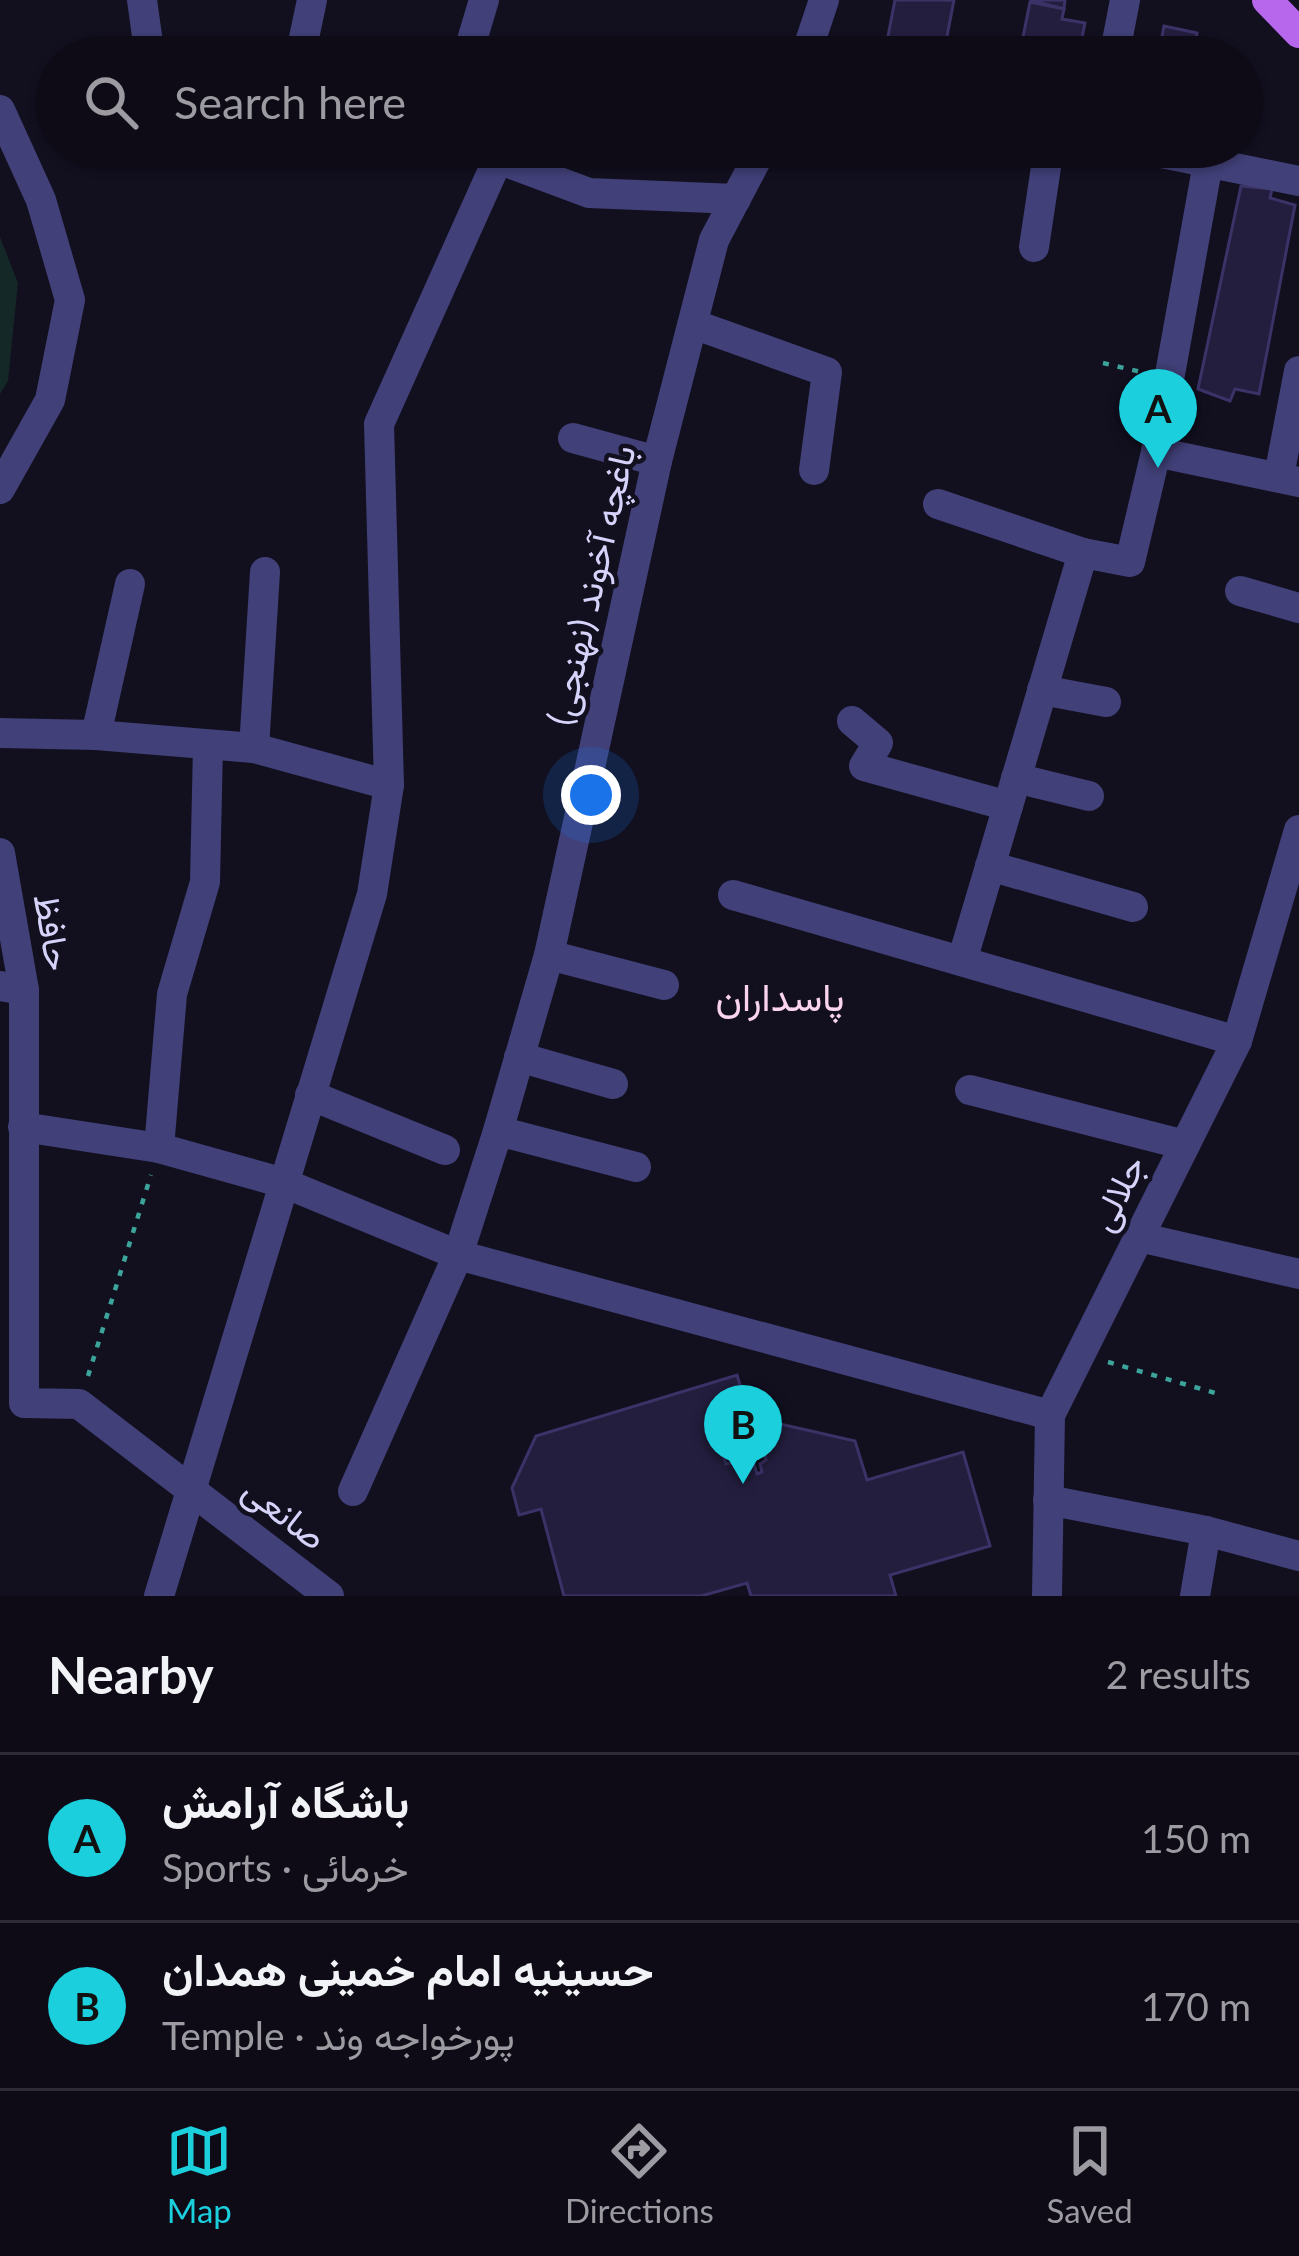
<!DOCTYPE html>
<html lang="en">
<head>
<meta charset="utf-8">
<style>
  body { margin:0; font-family:Lato,Vazirmatn,sans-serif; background:#171420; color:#f1f3f6 }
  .you { position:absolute; left:591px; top:795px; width:42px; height:42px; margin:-30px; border:9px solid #fff; border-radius:50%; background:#1a73e8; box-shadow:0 0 0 18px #1a73e833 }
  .badge { display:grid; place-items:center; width:78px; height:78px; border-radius:50%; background:#1bcfdd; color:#111; font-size:39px; font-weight:700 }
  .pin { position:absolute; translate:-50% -99px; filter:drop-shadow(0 3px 6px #0008) }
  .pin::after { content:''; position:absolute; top:63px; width:42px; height:36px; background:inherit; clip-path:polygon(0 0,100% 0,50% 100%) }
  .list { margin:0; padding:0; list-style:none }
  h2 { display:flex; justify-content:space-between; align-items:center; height:156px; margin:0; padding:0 48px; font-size:51px }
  h2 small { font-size:39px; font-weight:400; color:#9b9ba1 }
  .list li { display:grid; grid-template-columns:78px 1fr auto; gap:36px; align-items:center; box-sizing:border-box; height:168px; padding:0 48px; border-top:3px solid #2e2b36 }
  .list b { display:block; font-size:45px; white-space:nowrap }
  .list p { margin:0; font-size:39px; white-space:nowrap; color:#9b9ba1 }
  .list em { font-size:39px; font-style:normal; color:#9b9ba1 }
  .icon { flex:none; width:66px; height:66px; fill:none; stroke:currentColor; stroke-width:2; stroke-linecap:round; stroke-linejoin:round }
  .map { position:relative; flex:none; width:1299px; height:1596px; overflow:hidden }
  .search { position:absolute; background:#0e0b17; box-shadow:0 3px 9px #0004; left:36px; right:36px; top:36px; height:132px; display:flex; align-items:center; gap:30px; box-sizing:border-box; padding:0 42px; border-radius:66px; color:#9b9ba1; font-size:45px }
  .sheet { height:492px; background:#0e0b17 }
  nav { display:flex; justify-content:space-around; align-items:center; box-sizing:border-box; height:168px; border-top:3px solid #2e2b36; background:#0e0b17; font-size:33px; color:#9b9ba1 }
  nav a { display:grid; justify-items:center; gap:6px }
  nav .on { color:#1bcfdd }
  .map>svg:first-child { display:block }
  .green { fill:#132827 }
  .building { fill:#231e3e; stroke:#3b3267; stroke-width:3 }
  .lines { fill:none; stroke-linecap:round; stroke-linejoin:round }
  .path { stroke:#3ca49b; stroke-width:4.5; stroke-dasharray:6 9; stroke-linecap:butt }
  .minor { stroke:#414078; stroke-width:30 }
  .tertiary { stroke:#414078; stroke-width:30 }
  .primary { stroke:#b767ec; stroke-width:30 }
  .labels { text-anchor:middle; stroke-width:9; stroke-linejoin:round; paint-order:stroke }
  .street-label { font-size:36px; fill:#d6d3fa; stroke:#120f1f }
  .neighbourhood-label { font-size:39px; fill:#fad5ed; stroke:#120f1f }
</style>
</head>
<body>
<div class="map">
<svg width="1299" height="1596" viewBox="0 0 1299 1596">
  <rect width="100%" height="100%" fill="#120f1f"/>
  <path class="green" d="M0 237 18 283 8 381 0 394Z"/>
  <g class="building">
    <path d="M895 0H954L943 57H884Z"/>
    <path d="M1030 0H1065L1064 9Z"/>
    <path d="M1030 2 1064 9 1062 19 1085 23 1078 57H1019Z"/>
    <path d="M1164 26 1197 33 1196 43 1219 47 1217 57H1158Z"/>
    <path d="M1241 186 1272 189 1270 198 1295 205 1259 394 1235 389 1230 401 1198 389Z"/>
    <path d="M737 1375 757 1441 722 1451 726 1464 738 1461 743 1477 739 1462 752 1458 757 1474 762 1472 760 1464 766 1460 760 1438 771 1435 767 1421 855 1441 867 1480 963 1452 990 1546 890 1575 896 1596H751L747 1583 701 1596H564L541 1509 519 1515 512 1488 536 1436Z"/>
  </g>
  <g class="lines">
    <g class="path">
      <path d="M1103 363 1141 372"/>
      <path d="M1108 1362 1222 1395"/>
      <path d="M88 1376 151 1175"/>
    </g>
    <g class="minor">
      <path d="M142 0 148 43"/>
      <path d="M300 57 312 0"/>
      <path d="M467 57 484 0"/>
      <path d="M805 57 824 0"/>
      <path d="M1114 57 1125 0"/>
      <path d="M1132 147 1299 181"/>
      <path d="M498 159 589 193 736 199"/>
      <path d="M1034 247 1049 147"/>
      <path d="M693 324 827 372 814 470"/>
      <path d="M573 438 657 461"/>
      <path d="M1156 452 1299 482"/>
      <path d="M1279 476 1299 371"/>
      <path d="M938 504 1083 553 1130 562 1156 452 1208 163"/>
      <path d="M1240 591 1299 608"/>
      <path d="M1042 690 1106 702"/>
      <path d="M852 721 878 743 864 766 1008 806"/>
      <path d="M0 733 96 735 254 748 389 785"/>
      <path d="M96 735 130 584"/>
      <path d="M254 748 265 572"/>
      <path d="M1016 778 1089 796"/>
      <path d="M990 866 1133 907"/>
      <path d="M733 895 1237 1041"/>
      <path d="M549 955 664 985"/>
      <path d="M962 961 1083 553"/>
      <path d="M0 986 24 990"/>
      <path d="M519 1057 613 1084"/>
      <path d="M970 1090 1185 1145"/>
      <path d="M310 1095 445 1150"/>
      <path d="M23 1127 159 1148 284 1183 458 1255 1050 1415"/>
      <path d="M498 1131 636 1167"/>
      <path d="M159 1148 172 994 205 882 208 746"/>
      <path d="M1139 1237 1299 1274"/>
      <path d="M353 1491 458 1255 498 1131 549 955 657 461 714 240 763 147"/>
      <path d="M1048 1500 1206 1531 1299 1556"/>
      <path d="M159 1596 372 894 389 785 379 424 498 159"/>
      <path d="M1195 1596 1206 1531"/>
    </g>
    <g class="tertiary">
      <path d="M0 110 41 200 70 300 50 400 0 489"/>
      <path d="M0 853 24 990V1403L79 1404 329 1596"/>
      <path d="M1047 1596 1050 1415 1237 1041 1299 830"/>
    </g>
    <path class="primary" d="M1267 0 1299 33"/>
  </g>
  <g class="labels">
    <g class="street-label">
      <text transform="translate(591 585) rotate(-77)" y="13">باغچه آخوند (نهنجی)</text>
      <text transform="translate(53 932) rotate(80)" y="13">حافظ</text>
      <text transform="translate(1117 1193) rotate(-63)" y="13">جلالی</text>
      <text transform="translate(285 1513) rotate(38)" y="13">صانعی</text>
    </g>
    <g class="neighbourhood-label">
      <text x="780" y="1011">پاسداران</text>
    </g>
  </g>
</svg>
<div class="you"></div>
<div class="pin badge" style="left:1158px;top:468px">A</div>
<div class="pin badge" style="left:743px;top:1484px">B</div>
<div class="search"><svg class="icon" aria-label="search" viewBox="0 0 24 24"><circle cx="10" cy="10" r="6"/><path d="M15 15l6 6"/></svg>Search here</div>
</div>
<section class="sheet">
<h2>Nearby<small>2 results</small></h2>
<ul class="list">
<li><span class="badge">A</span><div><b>باشگاه آرامش</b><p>Sports · خرمائی</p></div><em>150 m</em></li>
<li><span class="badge">B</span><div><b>حسینیه امام خمینی همدان</b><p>Temple · پورخواجه وند</p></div><em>170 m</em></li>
</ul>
</section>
<nav>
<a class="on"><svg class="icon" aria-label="map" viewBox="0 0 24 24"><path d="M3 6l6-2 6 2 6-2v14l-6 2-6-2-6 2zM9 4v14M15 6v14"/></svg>Map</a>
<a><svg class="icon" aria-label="directions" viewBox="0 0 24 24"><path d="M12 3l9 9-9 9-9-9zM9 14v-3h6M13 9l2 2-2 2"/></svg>Directions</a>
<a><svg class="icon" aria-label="saved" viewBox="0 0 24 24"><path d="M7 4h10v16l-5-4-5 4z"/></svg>Saved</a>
</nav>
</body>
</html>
